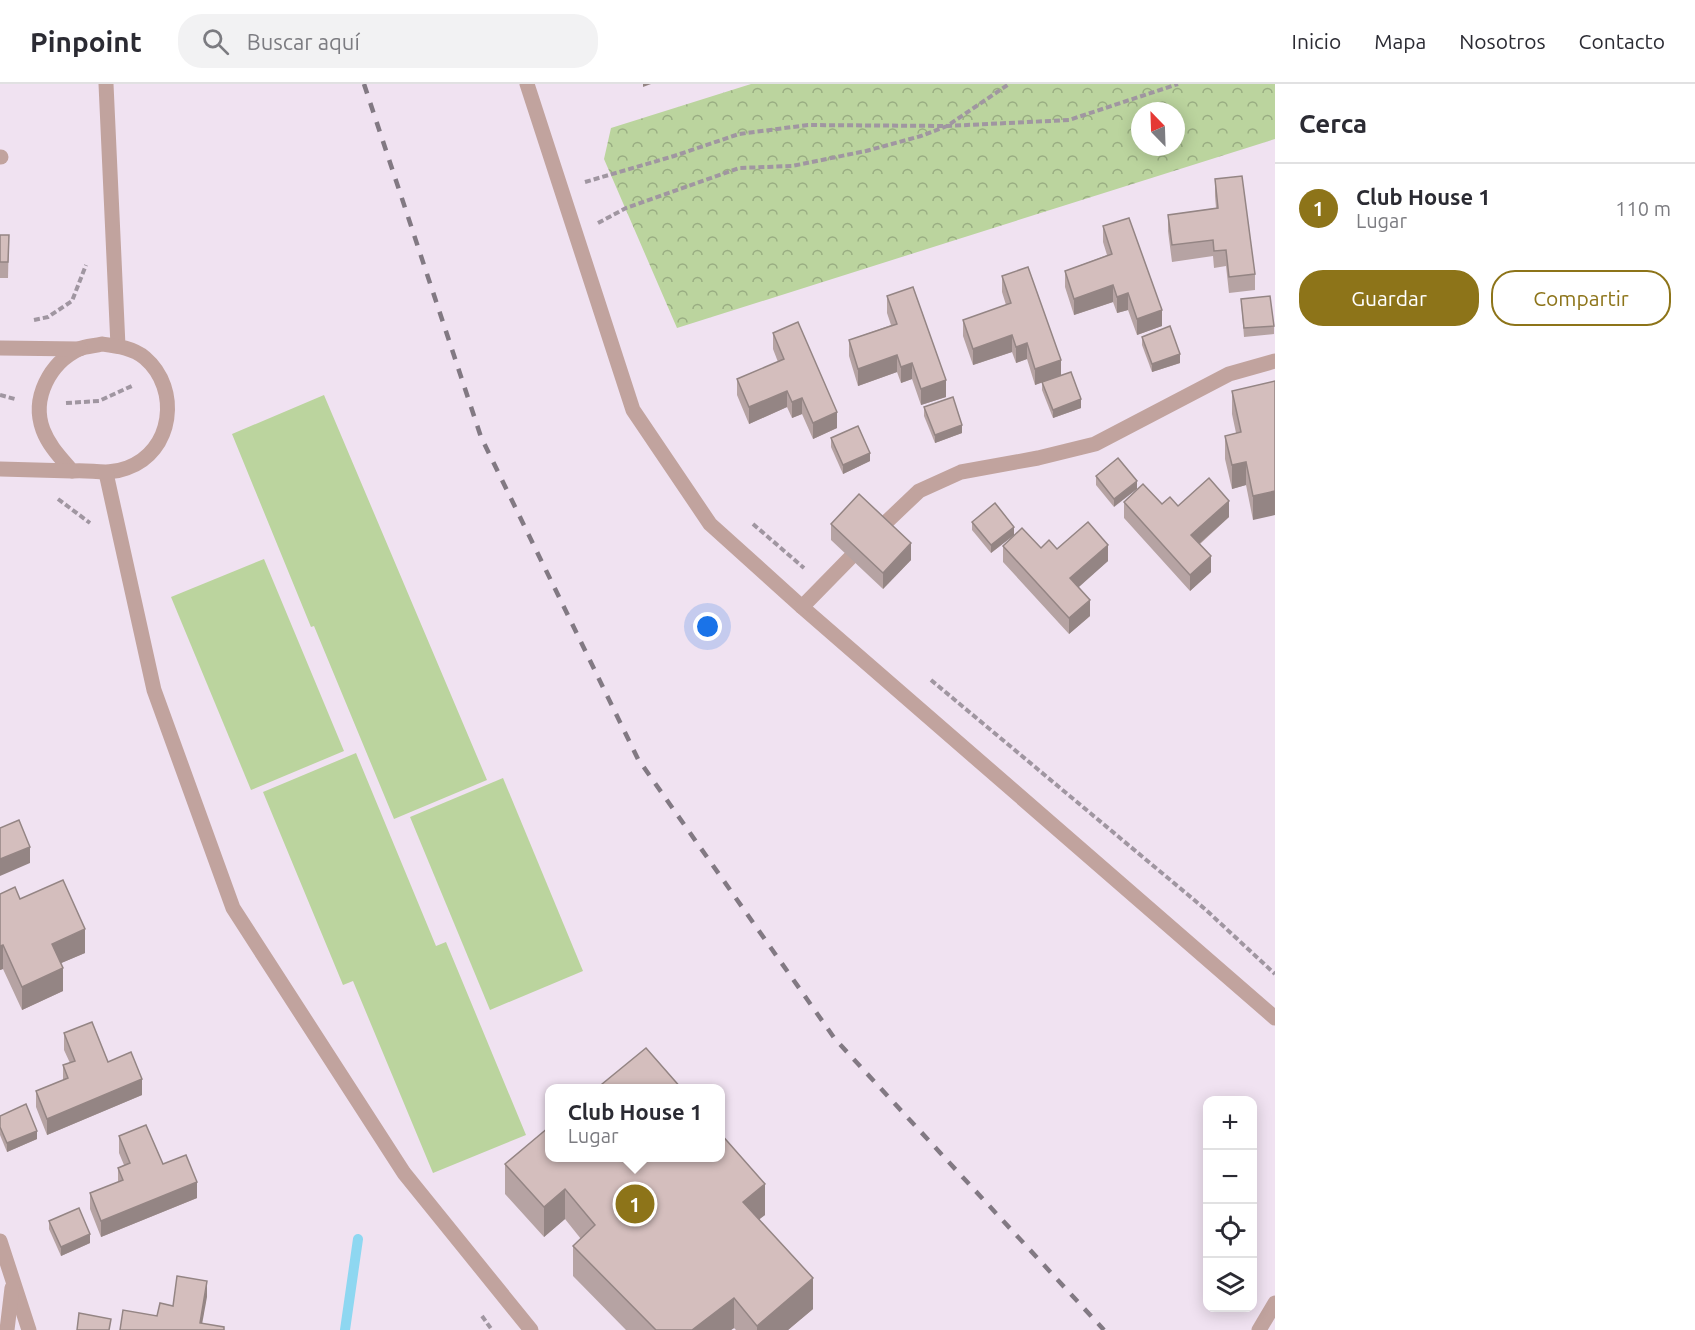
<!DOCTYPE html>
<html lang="es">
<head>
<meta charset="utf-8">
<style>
  body { margin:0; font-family:Ubuntu,sans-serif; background:#f2f2f3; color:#2b2b33 }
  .controls { position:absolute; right:18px; bottom:18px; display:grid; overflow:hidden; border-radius:12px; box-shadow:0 3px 15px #0003 }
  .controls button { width:54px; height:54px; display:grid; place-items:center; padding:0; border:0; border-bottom:2px solid #e1e1e2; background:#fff; color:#2b2b33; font:30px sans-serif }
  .compass { position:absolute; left:1131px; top:18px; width:54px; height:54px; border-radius:50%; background:#fff; box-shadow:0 3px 15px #0003; rotate:337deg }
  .you { position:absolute; left:708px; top:543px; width:21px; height:21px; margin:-15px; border:4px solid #fff; border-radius:50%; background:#1a73e8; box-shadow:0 0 0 9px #1a73e833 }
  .badge { display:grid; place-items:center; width:39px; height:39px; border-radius:50%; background:#8d7419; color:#fff; font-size:20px; font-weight:700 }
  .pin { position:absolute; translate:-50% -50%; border:3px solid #fff; box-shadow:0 2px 6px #0006 }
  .popup { position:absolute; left:545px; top:1000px; width:180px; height:78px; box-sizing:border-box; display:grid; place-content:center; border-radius:12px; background:#fff; filter:drop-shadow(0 2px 4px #0005); font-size:20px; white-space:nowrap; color:#7c7c81 }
  .popup b { font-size:22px; color:#2b2b33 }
  .popup::after { content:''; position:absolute; left:50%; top:100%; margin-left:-12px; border:12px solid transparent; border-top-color:#fff }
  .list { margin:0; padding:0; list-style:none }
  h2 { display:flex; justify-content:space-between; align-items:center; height:78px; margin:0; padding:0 24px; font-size:26px }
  h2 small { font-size:20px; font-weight:400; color:#7c7c81 }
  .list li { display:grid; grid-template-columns:39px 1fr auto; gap:18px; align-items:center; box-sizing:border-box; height:90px; padding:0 24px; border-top:2px solid #e1e1e2 }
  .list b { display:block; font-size:22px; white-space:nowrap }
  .list p { margin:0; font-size:20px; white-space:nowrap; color:#7c7c81 }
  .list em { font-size:20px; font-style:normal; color:#7c7c81 }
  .actions { display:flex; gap:12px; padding:18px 24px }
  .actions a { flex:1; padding:14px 0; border:2px solid #8d7419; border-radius:24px; text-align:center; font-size:21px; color:#8d7419 }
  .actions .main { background:#8d7419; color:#fff }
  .icon { flex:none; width:33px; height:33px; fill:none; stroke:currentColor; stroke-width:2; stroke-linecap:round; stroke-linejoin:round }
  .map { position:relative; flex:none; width:1275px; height:1246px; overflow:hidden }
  header { display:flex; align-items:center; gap:36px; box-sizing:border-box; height:84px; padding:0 30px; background:#fff; border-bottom:2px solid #e1e1e2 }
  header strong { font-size:28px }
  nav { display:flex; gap:33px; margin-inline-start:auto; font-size:21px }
  .search { width:420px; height:54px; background:#f2f2f3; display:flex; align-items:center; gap:15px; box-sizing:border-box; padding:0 21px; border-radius:24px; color:#7c7c81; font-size:22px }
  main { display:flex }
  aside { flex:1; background:#fff }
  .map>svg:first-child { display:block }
  .park { fill:url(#park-crowns); fill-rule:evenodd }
  .pitch { fill:#bbd49e }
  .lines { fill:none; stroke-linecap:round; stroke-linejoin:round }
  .stream { stroke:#8ed7f1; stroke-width:10 }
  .path { stroke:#a096a1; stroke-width:4; stroke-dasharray:6 3; stroke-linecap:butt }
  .service { stroke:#c1a39e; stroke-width:15 }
  .minor { stroke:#c1a39e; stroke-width:15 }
  .rail { stroke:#827983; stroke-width:4.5; stroke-dasharray:10 10; stroke-linecap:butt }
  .wall { fill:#b6a3a3 }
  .shaded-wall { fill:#948584 }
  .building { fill:#d4bebd; stroke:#948584; stroke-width:1.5 }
</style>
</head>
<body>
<header>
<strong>Pinpoint</strong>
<div class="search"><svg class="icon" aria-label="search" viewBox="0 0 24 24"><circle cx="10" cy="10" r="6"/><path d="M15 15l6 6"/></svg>Buscar aquí</div>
<nav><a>Inicio</a><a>Mapa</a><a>Nosotros</a><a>Contacto</a></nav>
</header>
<main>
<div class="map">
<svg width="1275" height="1246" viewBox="0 0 1275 1246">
  <defs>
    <pattern id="park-crowns" width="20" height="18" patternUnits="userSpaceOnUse" patternTransform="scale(1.5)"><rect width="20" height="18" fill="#bbd49e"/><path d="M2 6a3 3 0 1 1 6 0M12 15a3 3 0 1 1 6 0" fill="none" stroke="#99ad82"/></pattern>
  </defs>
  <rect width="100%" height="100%" fill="#f0e2f1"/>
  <path class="park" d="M751 0H1275V55L677 244 604 75 611 44ZM1140 27H1176V63H1140Z"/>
  <g class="pitch">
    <path d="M324 311 487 696 394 735 314 542 311 543 232 350Z"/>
    <path d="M264 475 344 667 251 706 171 513Z"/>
    <path d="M356 669 436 862 446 858 526 1051 433 1089 353 897 343 901 263 708Z"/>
    <path d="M503 694 583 887 490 926 410 733Z"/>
  </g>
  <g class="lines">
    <path class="stream" d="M345 1246 358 1155"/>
    <g class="path">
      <path d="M585 98 674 72 739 50 808 41 947 42 1069 36 1178 0"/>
      <path d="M598 139 626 124 739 84 792 82 866 67 921 52 947 42 1009 0"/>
      <path d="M34 236 48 233 72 217 86 181"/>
      <path d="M0 311 15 315"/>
      <path d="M66 319 99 317 134 301"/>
      <path d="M58 415 90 439"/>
      <path d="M753 440 804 484"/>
      <path d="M931 596 1205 825 1275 890"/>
      <path d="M482 1232 492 1246"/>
    </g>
    <g class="service">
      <path d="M0 73H1"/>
      <path d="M879 445 919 407 961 388 1038 374 1095 360 1229 290 1275 277"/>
      <path d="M0 1157 29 1246"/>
      <path d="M7 1246 12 1204"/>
    </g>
    <g class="minor">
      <path d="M106 0 118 262"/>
      <path d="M527 0 633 326 710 440 802 523 1275 934"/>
      <path d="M102 260C117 262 133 264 145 274 181 305 173 368 127 384 106 392 92 385 72 387 61 374 49 362 43 346 31 314 50 279 79 265 86 262 94 262 102 260Z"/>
      <path d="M0 264 80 265"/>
      <path d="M0 385 72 387"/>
      <path d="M106 389 154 606 233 824 404 1089 531 1246"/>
      <path d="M802 523 850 474"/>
      <path d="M1259 1246 1275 1219"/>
    </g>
    <path class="rail" d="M364 0 481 353 638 675 835 955 1104 1246"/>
  </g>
  <g class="wall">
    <path d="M1215 95 1255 190V206L1229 209 1226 182 1214 184 1213 172 1172 178 1168 147V131L1216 124 1215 112Z"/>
    <path d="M1103 142 1162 242 1137 251 1128 226 1117 229 1113 218 1074 231 1065 203V187L1107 171 1103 158Z"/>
    <path d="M0 151H9L8 194H0Z"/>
    <path d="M1002 192 1061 292 1081 324 1053 334 1042 306V298L1035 301 1027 275 1016 279 1012 268 973 281 963 252V236L1006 221 1002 208Z"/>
    <path d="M887 212 946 313 921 321 912 295 901 299 897 288 858 302 849 272V256L891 241 887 229Z"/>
    <path d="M1241 215 1274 242V250L1244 253Z"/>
    <path d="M773 249 837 344 813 355 802 330 792 334 787 323 749 340 737 311V295L778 278 773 265Z"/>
    <path d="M1142 253 1180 279 1152 288 1142 261Z"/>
    <path d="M1275 297 1253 436 1246 401 1232 405 1225 375V352L1236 349 1232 330V307Z"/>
    <path d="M924 323 962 349 935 359 924 332Z"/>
    <path d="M831 354 870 377 843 390 831 363Z"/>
    <path d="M1118 374 1114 423 1096 401V392Z"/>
    <path d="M1124 418 1178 422 1229 433 1200 460 1211 488 1190 507 1124 434Z"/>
    <path d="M972 438 1014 451 991 469 972 446Z"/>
    <path d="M831 440 911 476 883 505 831 456Z"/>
    <path d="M1003 462 1057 465 1108 477 1078 503 1090 532 1069 550 1003 478Z"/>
    <path d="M0 810 20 815 85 869 61 879 63 907 22 926 3 885 0 886Z"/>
    <path d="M64 949 108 978 142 1011 47 1051 36 1023V1007L63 996V981L70 979 64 966Z"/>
    <path d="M0 1032 37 1055 7 1068 0 1051Z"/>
    <path d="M119 1052 163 1080 197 1114 101 1153 90 1125V1109L118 1098V1084L124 1081 119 1069Z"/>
    <path d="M505 1080 765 1131 759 1135 813 1225 788 1246H736L734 1244 731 1246H626L573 1192V1162L581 1155 565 1135 544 1153 505 1110Z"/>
    <path d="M49 1137 90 1159 61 1172 49 1145Z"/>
  </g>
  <g class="shaded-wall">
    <path d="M643 0H651L643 3Z"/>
    <path d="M1113 201V218L1074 231V215Z"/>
    <path d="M1128 209V226L1117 229V213Z"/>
    <path d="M1162 226V242L1137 251V235Z"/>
    <path d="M1012 251V268L973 281V265Z"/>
    <path d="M1027 259V275L1016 279V263Z"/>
    <path d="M1180 270V279L1152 288V280Z"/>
    <path d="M897 271V288L858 302V285Z"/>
    <path d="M1061 276V292L1035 301V285Z"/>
    <path d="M912 279V295L901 299V283Z"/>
    <path d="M946 296V313L921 321V305Z"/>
    <path d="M787 307V323L749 340V323Z"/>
    <path d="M802 314V330L792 334V318Z"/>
    <path d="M1081 315V324L1053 334V326Z"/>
    <path d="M837 328V344L813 355V339Z"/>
    <path d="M962 341V349L935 359V351Z"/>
    <path d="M870 369V377L843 390V381Z"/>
    <path d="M1246 378V401L1232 405V381Z"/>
    <path d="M1137 397V405L1114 423V415Z"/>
    <path d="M1275 407V431L1253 436V412Z"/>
    <path d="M1229 417V433L1191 467V451Z"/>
    <path d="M1014 443V451L991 469V461Z"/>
    <path d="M911 459V476L883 505V489Z"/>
    <path d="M1108 461V477L1070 511V494Z"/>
    <path d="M1211 472V488L1190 507V491Z"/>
    <path d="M1090 516V532L1069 550V534Z"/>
    <path d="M30 763V779L0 792V775Z"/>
    <path d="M85 845V869L52 883V860Z"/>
    <path d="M3 861V885L0 886V862Z"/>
    <path d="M63 884V907L22 926V903Z"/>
    <path d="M142 995V1011L47 1051V1035Z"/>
    <path d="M37 1047V1055L7 1068V1059Z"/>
    <path d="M197 1098V1114L101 1153V1137Z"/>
    <path d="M765 1100V1131L743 1148V1118Z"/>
    <path d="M565 1105V1135L544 1153V1123Z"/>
    <path d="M90 1150V1159L61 1172V1163Z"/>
    <path d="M813 1194V1225L788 1246H757V1242Z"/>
    <path d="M207 1197V1213L201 1246 200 1239Z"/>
    <path d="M734 1214V1244L731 1246H692Z"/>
  </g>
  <g class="building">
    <path d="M1242 92 1255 190 1229 193 1226 166 1214 167 1213 156 1172 161 1168 131 1218 124 1215 95Z"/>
    <path d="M1129 134 1162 226 1137 235 1128 209 1117 213 1113 201 1074 215 1065 187 1112 170 1103 142Z"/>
    <path d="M0 151H9L8 178H0Z"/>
    <path d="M1028 183 1061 276 1035 285 1027 259 1016 263 1012 251 973 265 963 236 1011 219 1002 192Z"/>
    <path d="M913 203 946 296 921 305 912 279 901 283 897 271 858 285 849 256 897 240 887 212Z"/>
    <path d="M1270 212 1274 242 1244 244 1241 215Z"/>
    <path d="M798 238 837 328 813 339 802 314 792 318 787 307 749 323 737 295 784 275 773 249Z"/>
    <path d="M1170 242 1180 270 1152 280 1142 253Z"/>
    <path d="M1071 288 1081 315 1053 326 1042 298Z"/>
    <path d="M1275 297V407L1253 412 1246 378 1232 381 1225 352 1241 348 1232 307Z"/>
    <path d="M953 313 962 341 935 351 924 323Z"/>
    <path d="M858 342 870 369 843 381 831 354Z"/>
    <path d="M1118 374 1137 397 1114 415 1096 392Z"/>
    <path d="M1209 394 1229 417 1191 451 1211 472 1190 491 1124 418 1143 400 1162 420 1170 413 1178 422Z"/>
    <path d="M859 410 911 459 883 489 831 440Z"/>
    <path d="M995 419 1014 443 991 461 972 438Z"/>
    <path d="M1088 438 1108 461 1070 494 1090 516 1069 534 1003 462 1022 444 1041 464 1049 456 1057 465Z"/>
    <path d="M19 736 30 763 0 775V744Z"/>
    <path d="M63 796 85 845 52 860 63 884 22 903 3 861 0 862V810L15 803 20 815Z"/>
    <path d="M92 938 108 978 131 968 142 995 47 1035 36 1007 68 994 63 981 75 977 64 949Z"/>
    <path d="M646 964 682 1005H596Z"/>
    <path d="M26 1020 37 1047 7 1059 0 1043V1032Z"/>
    <path d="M146 1041 163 1080 186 1071 197 1098 101 1137 90 1109 123 1096 118 1084 130 1079 119 1052Z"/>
    <path d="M549 1043V1074H720V1049L765 1100 743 1118 813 1194 757 1242 734 1214 692 1246H656L573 1162 595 1141 565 1105 544 1123 505 1080Z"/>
    <path d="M79 1124 90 1150 61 1163 49 1137Z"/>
    <path d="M177 1192 207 1197 200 1239 224 1243V1246H120L123 1226 157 1232 160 1219 173 1222Z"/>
    <path d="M79 1229 111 1235 109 1246H77Z"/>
  </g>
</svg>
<div class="controls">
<button>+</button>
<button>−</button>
<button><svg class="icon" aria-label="locate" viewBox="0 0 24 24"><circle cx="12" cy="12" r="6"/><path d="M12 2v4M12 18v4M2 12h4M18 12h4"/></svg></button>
<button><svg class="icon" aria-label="layers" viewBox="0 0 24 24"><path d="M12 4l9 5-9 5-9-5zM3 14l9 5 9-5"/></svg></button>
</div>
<svg class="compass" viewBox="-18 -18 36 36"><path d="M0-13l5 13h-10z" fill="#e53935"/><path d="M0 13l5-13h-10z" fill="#7c7c81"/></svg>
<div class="you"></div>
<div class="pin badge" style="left:635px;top:1120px">1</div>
<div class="popup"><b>Club House 1</b>Lugar</div>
</div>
<aside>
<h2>Cerca<small></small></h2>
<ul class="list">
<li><span class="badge">1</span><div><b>Club House 1</b><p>Lugar</p></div><em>110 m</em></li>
</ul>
<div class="actions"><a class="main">Guardar</a><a>Compartir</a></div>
</aside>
</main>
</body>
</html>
